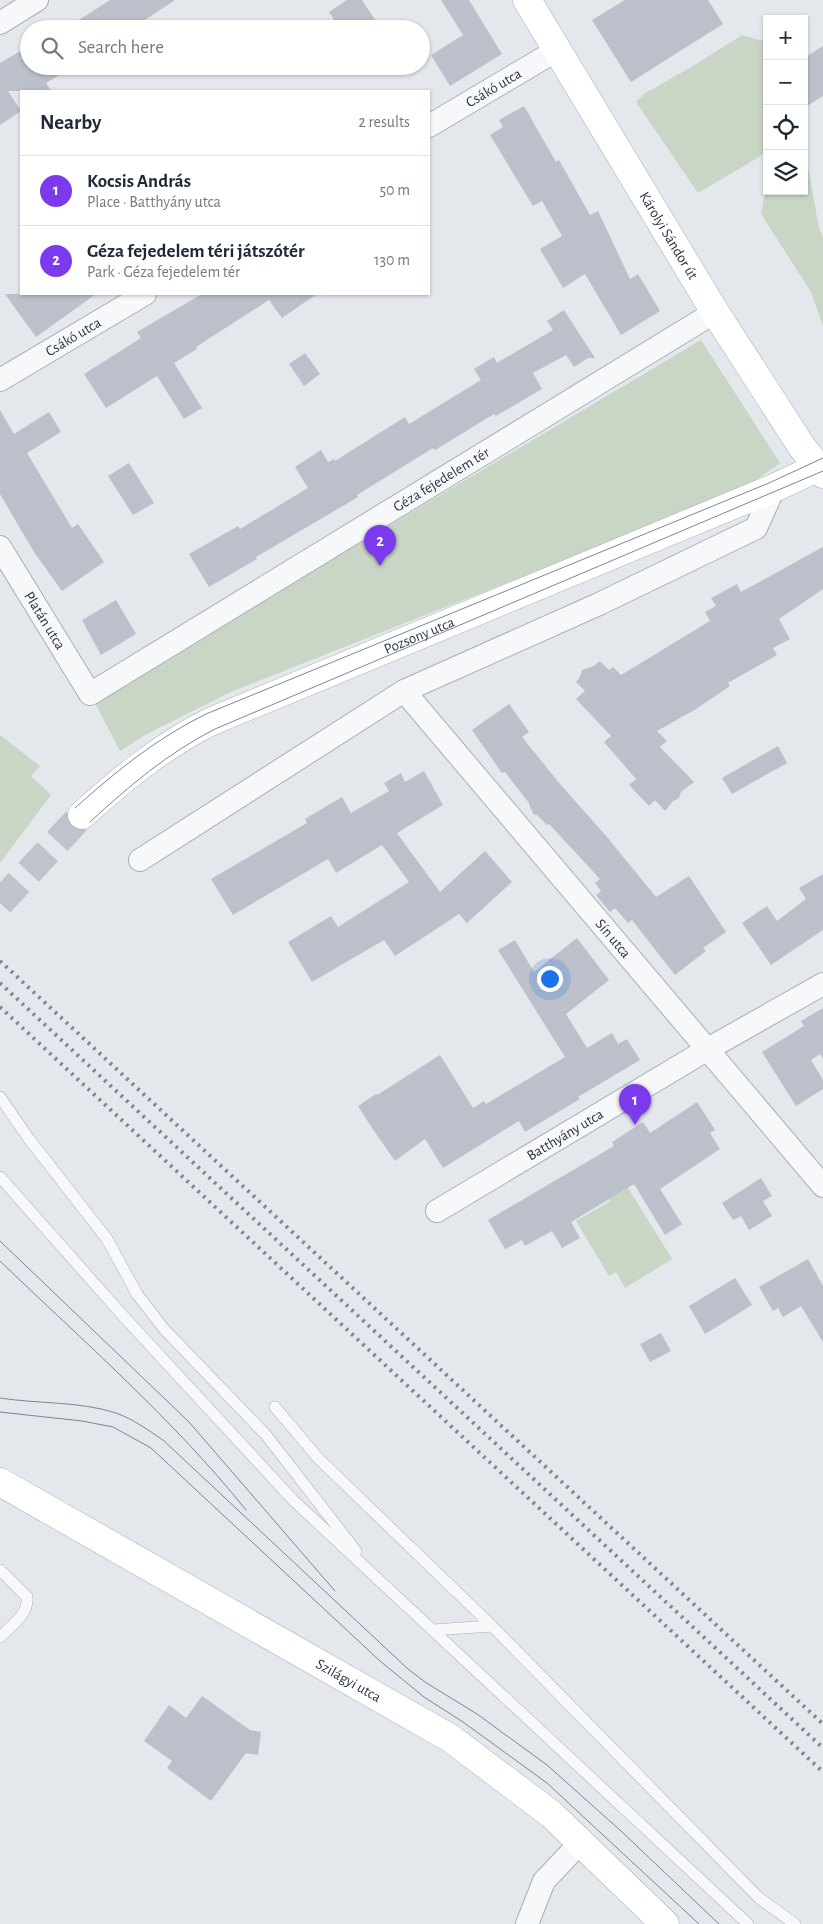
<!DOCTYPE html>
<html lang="en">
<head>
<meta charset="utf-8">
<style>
  body { margin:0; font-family:"Alegreya Sans",sans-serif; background:#f2f2f3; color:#1f2937 }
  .controls { position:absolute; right:15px; top:15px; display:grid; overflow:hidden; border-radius:0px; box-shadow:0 1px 4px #0004 }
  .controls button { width:45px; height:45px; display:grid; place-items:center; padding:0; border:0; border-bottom:1px solid #e0e1e3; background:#fff; color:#1f2937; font:25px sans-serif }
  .you { position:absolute; left:549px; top:978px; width:18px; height:18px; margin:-12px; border:4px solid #fff; border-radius:50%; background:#1a73e8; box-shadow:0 0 0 8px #1a73e833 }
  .badge { display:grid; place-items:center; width:32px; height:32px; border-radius:50%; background:#7c3aed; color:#fff; font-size:16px; font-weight:700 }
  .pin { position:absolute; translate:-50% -41px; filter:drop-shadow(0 1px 2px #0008) }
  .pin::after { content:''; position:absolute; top:26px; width:18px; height:15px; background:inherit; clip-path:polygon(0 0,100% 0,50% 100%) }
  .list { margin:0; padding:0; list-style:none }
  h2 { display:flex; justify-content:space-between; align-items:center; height:65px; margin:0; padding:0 20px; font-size:21px }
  h2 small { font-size:16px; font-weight:400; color:#747a83 }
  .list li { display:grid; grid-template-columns:32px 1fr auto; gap:15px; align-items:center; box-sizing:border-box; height:70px; padding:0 20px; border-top:1px solid #e0e1e3 }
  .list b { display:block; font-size:19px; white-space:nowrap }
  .list p { margin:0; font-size:16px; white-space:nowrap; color:#747a83 }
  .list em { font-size:16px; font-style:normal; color:#747a83 }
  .icon { flex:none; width:28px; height:28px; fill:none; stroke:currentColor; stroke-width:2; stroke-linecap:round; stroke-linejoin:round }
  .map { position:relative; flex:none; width:823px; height:1924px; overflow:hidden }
  .search { position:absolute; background:#fff; box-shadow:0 1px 4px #0004; left:20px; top:20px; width:410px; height:55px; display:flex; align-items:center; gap:12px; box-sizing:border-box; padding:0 18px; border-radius:28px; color:#747a83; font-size:19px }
  .panel { position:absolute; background:#fff; box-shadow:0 1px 4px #0004; left:20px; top:90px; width:410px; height:205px; border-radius:0px }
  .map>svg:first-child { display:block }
  .green { fill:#c9d6c5 }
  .building { fill:#bbc0ca }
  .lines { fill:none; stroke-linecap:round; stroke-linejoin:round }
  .secondary-tunnel { stroke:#bfc3cb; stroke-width:28; stroke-dasharray:28 14; stroke-linecap:butt }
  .lane-casing { stroke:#a9aeb7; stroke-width:12 }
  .street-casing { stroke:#a9aeb7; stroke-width:24 }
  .secondary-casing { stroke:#a9aeb7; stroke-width:29 }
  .lane { stroke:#f7f8fa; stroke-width:11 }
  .street { stroke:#f7f8fa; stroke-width:22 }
  .secondary { stroke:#fff; stroke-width:28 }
  .tram { stroke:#7d8696; stroke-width:1 }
  .rail { stroke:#7d8696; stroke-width:4; stroke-dasharray:2.5 5; stroke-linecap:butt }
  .labels { text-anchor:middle; stroke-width:4; stroke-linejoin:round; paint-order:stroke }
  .street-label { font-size:15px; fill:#2b3445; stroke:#f4f6f9 }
</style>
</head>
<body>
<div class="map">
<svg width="823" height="1924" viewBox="0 0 823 1924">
  <rect width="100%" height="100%" fill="#e4e7ec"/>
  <g class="green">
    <path d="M742 35 767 42V150L759 157 698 193 636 102 644 94 698 63Z"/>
    <path d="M804 162H807L819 228 823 238V326L811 292 761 214 767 183V191H804Z"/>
    <path d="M701 340 780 463 744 489 233 691 145 735 120 751 94 701Z"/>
    <path d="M0 735 40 766 31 776 51 795 0 863Z"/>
    <path d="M625 1183 672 1259 625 1288 616 1272 609 1276 576 1221 609 1202 612 1191Z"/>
  </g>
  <g class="building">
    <path d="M110 0H175L131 29H65Z"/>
    <path d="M347 0H362L381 29H340L329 12Z"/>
    <path d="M441 0H469L502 54 450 86 431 55 463 35Z"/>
    <path d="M625 0H708L723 24 631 82 592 20Z"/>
    <path d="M823 46V96L804 108V58Z"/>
    <path d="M24 49 29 57V66H74L46 83 51 91H8L21 111 0 125V63Z"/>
    <path d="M524 106 556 162 559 160 590 215 598 211 630 279 638 274 660 311 621 335 585 274 563 288 540 249 562 236 542 201 533 206 490 135 503 127 499 120Z"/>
    <path d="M5 294H96L36 337Z"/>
    <path d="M202 294H317L282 318 269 300 196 347 197 349 174 363 202 408 184 419 157 376 106 408 84 374 141 338 137 332Z"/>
    <path d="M564 310 595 358H588L574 367 566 355 533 373 542 389 496 416 494 414 435 450 433 448 357 495 358 497 256 557 257 559 209 587 189 554 238 526 240 529 308 488 295 467 321 450 328 462 334 459 335 461 405 417 409 424 481 380 474 369 494 357 497 363 553 330 547 321Z"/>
    <path d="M305 353 320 374 304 386 289 364Z"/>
    <path d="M0 410 14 434 49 412 61 432 27 453 72 528 78 524 104 562 62 591 34 552 0 494Z"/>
    <path d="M129 463 154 503 133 515 108 476Z"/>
    <path d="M823 547V589L779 619 790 639 773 648 777 655 728 683 730 686 696 709 657 731 667 741 660 747 694 782 681 792 679 798 673 801 665 811 655 800 649 806 629 785 636 779 604 742 611 736 576 699 585 691 576 682 580 677 582 670 594 666 600 661 609 670 613 667 621 675 710 621 705 612 716 606 711 598 737 584 741 592Z"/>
    <path d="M116 600 136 634 101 655 82 620Z"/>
    <path d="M509 704 529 732 522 737 560 784 607 837 656 897 689 876 726 932 703 948 706 951 675 975 632 920 628 923 615 908 610 912 596 895 601 891 595 883 600 879 549 824 547 825 537 815H534L530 807 529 803 505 772 502 773 472 730Z"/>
    <path d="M778 746 787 763 732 794 722 778Z"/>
    <path d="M424 771 443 805 397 833 440 892 485 851 512 882 467 923 459 914 395 956 384 940 312 982 288 942 331 916 338 927 409 882 382 845 336 873 328 859 233 915 211 879 307 823 305 819 342 797 351 813 389 791 384 783 401 773 405 782Z"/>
    <path d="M823 874V930L771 965 742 923 767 906 777 921 806 899 799 888Z"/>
    <path d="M577 938 609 980 566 1014 587 1048 612 1033 618 1044 627 1039 640 1060 578 1097 580 1099 525 1132 519 1121 443 1168 425 1139 395 1161 374 1131 358 1106 376 1094 377 1095 440 1055 473 1108 484 1101 486 1104 565 1057 498 950 515 940 534 972Z"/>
    <path d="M823 1008V1059L820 1054 811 1060 823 1080V1089L796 1106 762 1052 804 1026 801 1021Z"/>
    <path d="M697 1102 715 1130 710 1133 720 1149 660 1189 682 1224 665 1235 634 1184 571 1222 580 1238 562 1248 552 1231 525 1246 522 1240 505 1249 488 1220 614 1146 612 1142 643 1122 650 1133Z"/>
    <path d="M761 1178 772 1196 763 1201 772 1216 749 1230 741 1216 733 1220 722 1203Z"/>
    <path d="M808 1259 823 1286V1342L801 1306 783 1317 778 1308 773 1311 759 1287Z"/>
    <path d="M735 1278 752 1305 705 1334 689 1306Z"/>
    <path d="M661 1333 671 1351 650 1362 640 1344Z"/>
    <path d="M202 1696 250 1730 261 1732 258 1755 246 1753 211 1801 167 1768 172 1761 144 1741 169 1705 186 1718Z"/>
  </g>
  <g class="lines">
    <path class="secondary-tunnel" d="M0 903 82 815"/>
    <defs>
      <g id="lane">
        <path d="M0 1097 29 1139 107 1239 137 1294 164 1329 266 1435 356 1551"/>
        <path d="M0 1177 125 1318 293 1500 748 1924"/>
        <path d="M275 1407 318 1458 492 1626"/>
        <path d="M0 1570 27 1597C29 1614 11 1626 0 1637"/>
        <path d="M433 1630 492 1626 759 1898 795 1924"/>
      </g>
      <g id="street">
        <path d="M0 23 37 0"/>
        <path id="s1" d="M429 126 557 50"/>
        <path id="s2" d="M0 380 145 294"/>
        <path id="s3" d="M0 547 90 694 715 312"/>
        <path id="s4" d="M404 691 823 1186"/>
        <path d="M140 860 404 691 599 604 756 528 774 488"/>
        <path id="s5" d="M437 1211 708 1049 823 984"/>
        <path d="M527 1924 544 1881 580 1843"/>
      </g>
      <g id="secondary">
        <path id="s6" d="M527 0 715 312 802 447 823 474"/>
        <path id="s7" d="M82 815C122 779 162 746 210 722L774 488 823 465"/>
        <path id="s8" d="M0 1482 450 1738 551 1814 665 1924"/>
      </g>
    </defs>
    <use href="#lane" class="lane-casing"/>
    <use href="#street" class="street-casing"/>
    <use href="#secondary" class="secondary-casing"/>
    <use href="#lane" class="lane"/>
    <use href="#street" class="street"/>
    <use href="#secondary" class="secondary"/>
    <g class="tram">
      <path d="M75 808C115 772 157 738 206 714L769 483 823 458"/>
      <path d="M90 822C129 786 168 753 215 729L823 471"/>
      <path d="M0 1241 189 1422 335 1591"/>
      <path d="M0 1261C84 1342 173 1419 246 1510"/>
      <path d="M0 1398C38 1404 79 1401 116 1413 133 1419 148 1430 163 1440L408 1669 425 1682 477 1714 547 1765 621 1831 719 1924"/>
      <path d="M0 1412 82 1421 113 1427 151 1448 380 1661 424 1697 463 1722 547 1783 699 1924"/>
    </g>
    <g class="rail">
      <path d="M0 961 823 1724"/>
      <path d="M0 983 823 1748"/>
      <path d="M0 1007 823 1772"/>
    </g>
  </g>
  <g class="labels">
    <g class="street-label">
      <text dy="5" stroke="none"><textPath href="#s1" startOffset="75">Csákó utca</textPath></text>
      <text dy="5" stroke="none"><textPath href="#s6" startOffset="275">Károlyi Sándor út</textPath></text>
      <text dy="5" stroke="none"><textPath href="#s2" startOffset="85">Csákó utca</textPath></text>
      <text dy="5" stroke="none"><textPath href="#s3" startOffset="584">Géza fejedelem tér</textPath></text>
      <text dy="5" stroke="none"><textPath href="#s3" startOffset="86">Platán utca</textPath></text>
      <text dy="5" stroke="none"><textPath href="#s7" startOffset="385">Pozsony utca</textPath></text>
      <text dy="5" stroke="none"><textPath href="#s4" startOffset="324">Sín utca</textPath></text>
      <text dy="5" stroke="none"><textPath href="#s5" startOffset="149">Batthyány utca</textPath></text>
      <text dy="5" stroke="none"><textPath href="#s8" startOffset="401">Szilágyi utca</textPath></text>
    </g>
  </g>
</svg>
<div class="controls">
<button>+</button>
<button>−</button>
<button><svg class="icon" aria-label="locate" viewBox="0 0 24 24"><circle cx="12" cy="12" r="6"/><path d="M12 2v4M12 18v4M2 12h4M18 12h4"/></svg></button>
<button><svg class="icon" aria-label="layers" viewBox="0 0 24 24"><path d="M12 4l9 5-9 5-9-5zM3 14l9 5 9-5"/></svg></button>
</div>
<div class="you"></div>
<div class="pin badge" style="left:635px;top:1125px">1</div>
<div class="pin badge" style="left:380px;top:566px">2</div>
<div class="search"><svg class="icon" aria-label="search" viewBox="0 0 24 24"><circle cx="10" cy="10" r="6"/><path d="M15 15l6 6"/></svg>Search here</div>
<section class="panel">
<h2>Nearby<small>2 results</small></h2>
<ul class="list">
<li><span class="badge">1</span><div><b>Kocsis András</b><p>Place · Batthyány utca</p></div><em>50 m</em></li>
<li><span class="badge">2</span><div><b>Géza fejedelem téri játszótér</b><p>Park · Géza fejedelem tér</p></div><em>130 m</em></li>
</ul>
</section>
</div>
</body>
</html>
